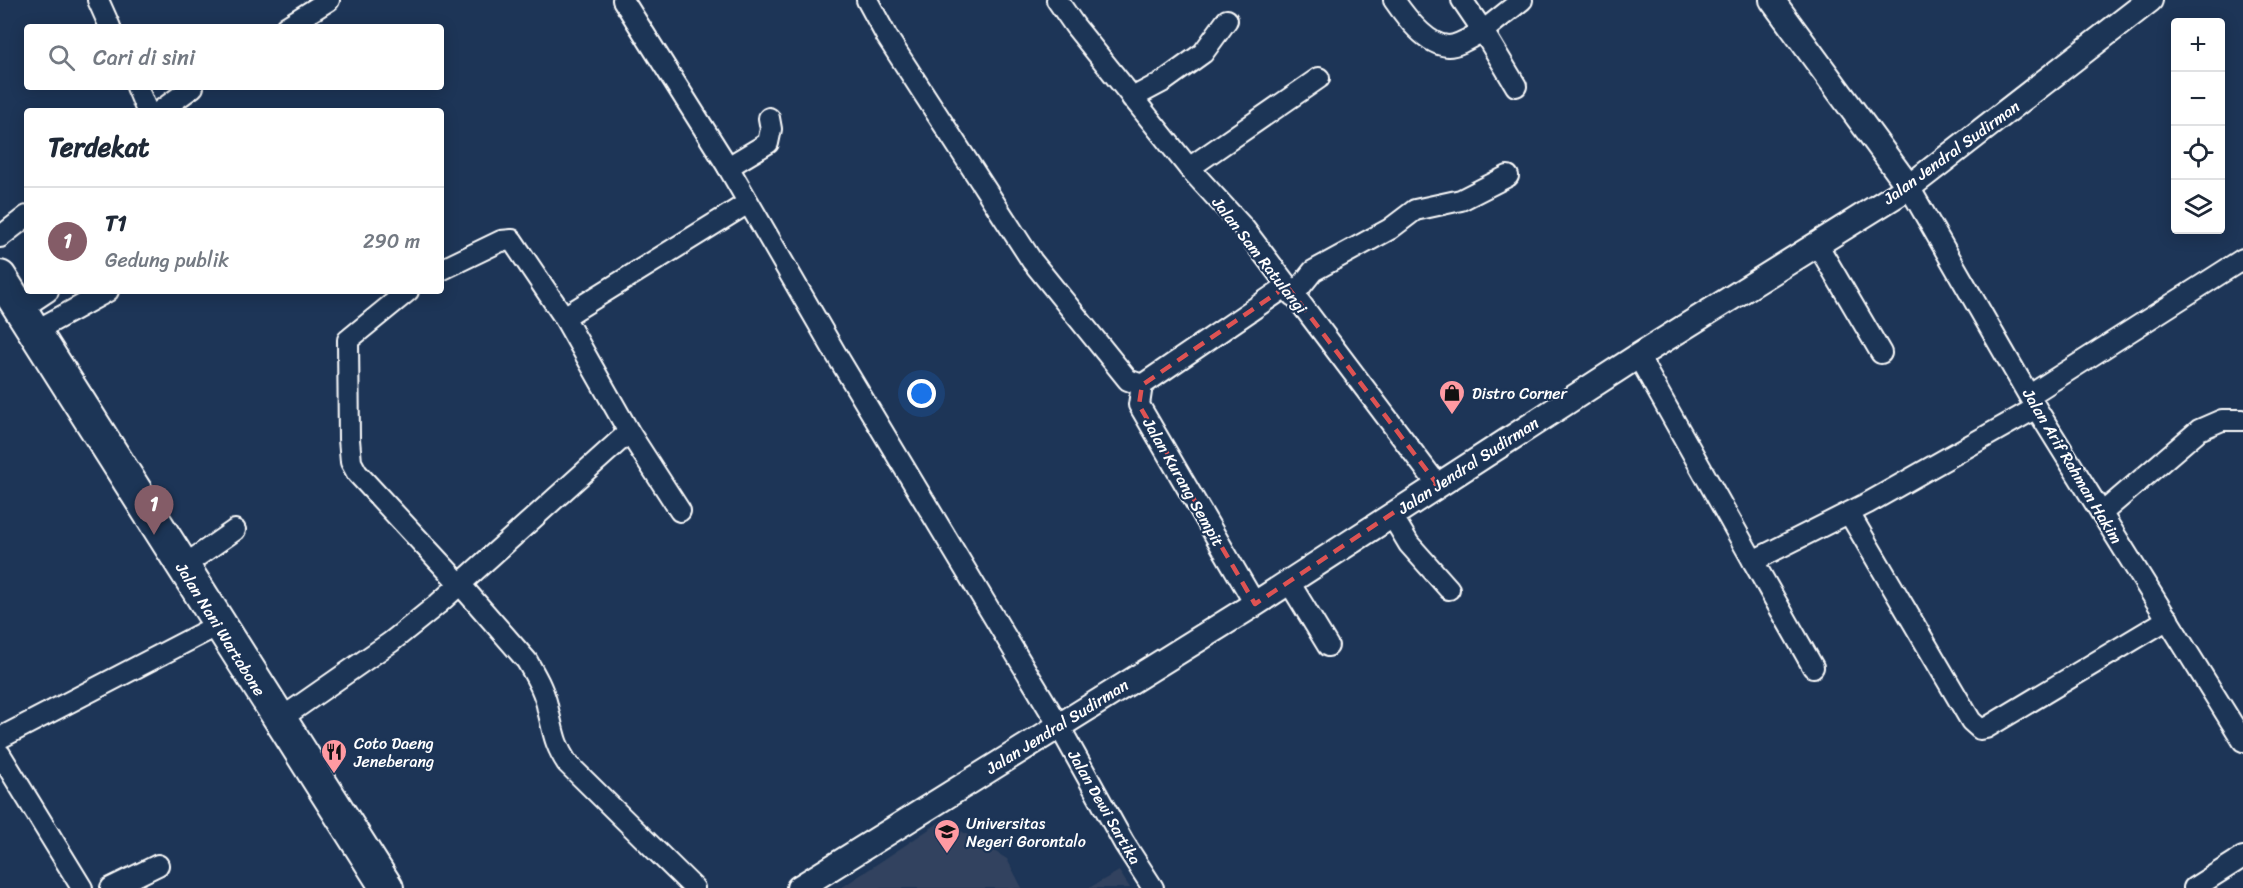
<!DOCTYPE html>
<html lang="id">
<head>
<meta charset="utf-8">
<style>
  body { margin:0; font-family:Sriracha,sans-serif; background:#f2f2f3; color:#1f2937 }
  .controls { position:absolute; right:18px; top:18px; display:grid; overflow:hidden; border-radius:6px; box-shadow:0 3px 15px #0003 }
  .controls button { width:54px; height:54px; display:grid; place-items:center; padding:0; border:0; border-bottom:2px solid #e0e1e3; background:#fff; color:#1f2937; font:30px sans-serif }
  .you { position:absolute; left:922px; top:394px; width:21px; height:21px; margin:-15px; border:4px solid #fff; border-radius:50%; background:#1a73e8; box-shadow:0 0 0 9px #1a73e833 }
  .badge { display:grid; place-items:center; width:39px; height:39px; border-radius:50%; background:#845c67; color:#fff; font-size:20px; font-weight:700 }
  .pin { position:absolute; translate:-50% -50px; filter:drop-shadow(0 2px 3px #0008) }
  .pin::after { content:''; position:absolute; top:32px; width:21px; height:18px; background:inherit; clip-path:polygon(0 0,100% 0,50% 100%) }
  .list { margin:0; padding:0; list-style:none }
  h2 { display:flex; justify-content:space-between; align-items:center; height:78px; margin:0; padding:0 24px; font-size:26px }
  h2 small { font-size:20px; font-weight:400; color:#747a83 }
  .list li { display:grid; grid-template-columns:39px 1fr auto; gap:18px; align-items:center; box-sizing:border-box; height:108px; padding:0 24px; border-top:2px solid #e0e1e3 }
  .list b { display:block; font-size:22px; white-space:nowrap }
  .list p { margin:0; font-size:20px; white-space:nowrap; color:#747a83 }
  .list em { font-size:20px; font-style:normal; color:#747a83 }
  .icon { flex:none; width:33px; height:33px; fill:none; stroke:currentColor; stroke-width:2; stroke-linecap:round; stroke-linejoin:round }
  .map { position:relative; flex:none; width:2243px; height:888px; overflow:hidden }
  .search { position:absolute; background:#fff; box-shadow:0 3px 15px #0003; left:24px; top:24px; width:420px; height:66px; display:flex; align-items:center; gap:15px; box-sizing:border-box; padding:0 21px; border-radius:6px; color:#747a83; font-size:22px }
  .panel { position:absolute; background:#fff; box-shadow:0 3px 15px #0003; left:24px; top:108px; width:420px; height:186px; border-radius:6px }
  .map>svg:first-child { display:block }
  .built { fill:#32435e }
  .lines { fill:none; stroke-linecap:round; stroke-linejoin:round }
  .minor-casing { stroke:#fff; stroke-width:24 }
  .tertiary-casing { stroke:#fff; stroke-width:28 }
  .primary-casing { stroke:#fff; stroke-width:36 }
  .minor { stroke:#1d3557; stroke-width:20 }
  .tertiary { stroke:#1d3557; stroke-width:24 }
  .primary { stroke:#1d3557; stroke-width:32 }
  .marked { fill:none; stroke:#de5353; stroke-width:4.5; stroke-dasharray:12 8; stroke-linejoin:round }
  .labels { text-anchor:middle; stroke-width:4.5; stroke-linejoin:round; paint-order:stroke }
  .street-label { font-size:16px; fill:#fff; stroke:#1d3557 }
  .poi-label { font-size:16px; fill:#fff; stroke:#1d3557; text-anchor:start }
</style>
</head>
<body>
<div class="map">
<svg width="2243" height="888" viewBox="0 0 2243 888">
  <rect width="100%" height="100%" fill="#1d3557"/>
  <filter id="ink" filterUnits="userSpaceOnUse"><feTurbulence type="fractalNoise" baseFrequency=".0167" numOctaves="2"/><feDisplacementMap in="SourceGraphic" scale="12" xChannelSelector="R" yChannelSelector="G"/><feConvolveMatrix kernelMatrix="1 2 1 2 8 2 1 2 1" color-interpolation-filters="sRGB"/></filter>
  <g filter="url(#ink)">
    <g class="built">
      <path d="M943 820 1007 859 1022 888H841Z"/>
      <path d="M1119 871 1130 888H1089Z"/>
    </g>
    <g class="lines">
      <defs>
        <g id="minor">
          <path d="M98 0 110 27"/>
          <path d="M623 0 728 167 836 354 1058 724 1124 843 1153 888"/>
          <path d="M867 0 887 37 1032 261 1128 380 1142 385"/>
          <path d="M1057 0 1075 26 1189 168 1243 227 1437 484"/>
          <path d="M1394 0C1405 16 1426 45 1448 46 1459 46 1473 36 1483 31L1516 86"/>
          <path d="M1462 0 1483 31 1522 0"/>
          <path d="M286 27 329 0"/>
          <path d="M137 87 147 111"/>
          <path d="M1132 98 1164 81 1203 53 1227 20"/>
          <path d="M160 111 193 87"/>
          <path d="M728 167 768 143 771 129 769 118"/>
          <path d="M1189 168 1319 78"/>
          <path d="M1909 187 2036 408 2243 741"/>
          <path d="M0 237 27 216"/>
          <path d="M1817 244 1881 353"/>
          <path d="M441 270 501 241 512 240 564 317"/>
          <path d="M408 291 348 340 349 439 351 462 357 473 459 583 527 661C536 677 545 692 548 710 554 733 554 743 567 763L694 888"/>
          <path d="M1293 296 1313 271 1390 229 1415 210 1461 200 1508 176"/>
          <path d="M21 309 48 291"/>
          <path d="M35 331 108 291"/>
          <path d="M1638 356 1753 561 1868 503 2036 408"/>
          <path d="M2030 395 2243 259"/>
          <path d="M680 511 629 432 564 317 748 203"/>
          <path d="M1849 513 1971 721 1980 729 1986 728 2168 619"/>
          <path d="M2102 513 2199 430 2222 420H2243"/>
          <path d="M1391 514 1409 544 1449 589"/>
          <path d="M1753 561 1813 667"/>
          <path d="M182 567 235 530"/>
          <path d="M1289 582 1328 646"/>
          <path d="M1255 604 1139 405 1142 385 1287 286"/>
          <path d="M279 720 391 642 438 604 629 432"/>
          <path d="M0 738 218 625"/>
          <path d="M0 754 82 888"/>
          <path d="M111 888 158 865"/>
          <path d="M2194 888 2243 857"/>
        </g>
        <g id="tertiary">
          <path d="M1772 0 1909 187"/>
          <path d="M799 888 1255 604 1638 356 1909 187 2150 0"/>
        </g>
        <path id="primary" d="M0 277 387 888"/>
      </defs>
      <use href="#minor" class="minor-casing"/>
      <use href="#tertiary" class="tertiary-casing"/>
      <use href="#primary" class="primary-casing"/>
      <use href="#minor" class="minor"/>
      <use href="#tertiary" class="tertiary"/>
      <use href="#primary" class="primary"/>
    </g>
  </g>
  <path class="marked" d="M1287 286 1437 484 1255 604 1139 405 1142 385Z"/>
  <defs>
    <symbol id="shop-pin" viewBox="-11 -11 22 30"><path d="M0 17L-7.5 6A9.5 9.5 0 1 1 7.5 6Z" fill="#ff9aa2" stroke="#1d3557"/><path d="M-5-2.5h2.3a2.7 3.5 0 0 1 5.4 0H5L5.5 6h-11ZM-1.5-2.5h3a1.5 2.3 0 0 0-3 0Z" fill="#111"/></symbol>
    <symbol id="restaurant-pin" viewBox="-11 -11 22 30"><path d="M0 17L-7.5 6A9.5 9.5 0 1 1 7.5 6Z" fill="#ff9aa2" stroke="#1d3557"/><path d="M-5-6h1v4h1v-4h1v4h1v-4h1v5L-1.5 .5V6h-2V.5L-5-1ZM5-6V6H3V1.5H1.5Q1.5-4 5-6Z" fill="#111"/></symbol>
    <symbol id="university-pin" viewBox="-11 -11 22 30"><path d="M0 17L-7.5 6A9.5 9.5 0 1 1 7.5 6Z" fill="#ff9aa2" stroke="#1d3557"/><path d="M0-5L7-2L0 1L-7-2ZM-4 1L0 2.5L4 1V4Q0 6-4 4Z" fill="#111"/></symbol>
  </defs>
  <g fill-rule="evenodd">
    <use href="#shop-pin" x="1437" y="378" width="30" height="40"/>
    <use href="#restaurant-pin" x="319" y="737" width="30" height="40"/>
    <use href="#university-pin" x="932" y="817" width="30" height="40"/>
  </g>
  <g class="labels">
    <g class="street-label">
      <text transform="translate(1951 152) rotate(-36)" y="6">Jalan Jendral Sudirman</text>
      <text transform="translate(1260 255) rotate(52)" y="6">Jalan Sam Ratulangi</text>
      <text transform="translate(1468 465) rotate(-33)" y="6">Jalan Jendral Sudirman</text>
      <text transform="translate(2073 466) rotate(59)" y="6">Jalan Arif Rahman Hakim</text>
      <text transform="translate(1184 482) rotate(60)" y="6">Jalan Kurang Sempit</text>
      <text transform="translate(221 629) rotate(58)" y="6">Jalan Nani Wartabone</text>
      <text transform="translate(1057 726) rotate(-32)" y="6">Jalan Jendral Sudirman</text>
      <text transform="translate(1105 807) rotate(60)" y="6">Jalan Dewi Sartika</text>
    </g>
    <g class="poi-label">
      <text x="1472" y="399">Distro Corner</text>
      <text x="354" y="749">Coto Daeng<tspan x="354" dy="18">Jeneberang</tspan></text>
      <text x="966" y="829">Universitas<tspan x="966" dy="18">Negeri Gorontalo</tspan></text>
    </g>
  </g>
</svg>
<div class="controls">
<button>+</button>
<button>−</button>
<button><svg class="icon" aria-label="locate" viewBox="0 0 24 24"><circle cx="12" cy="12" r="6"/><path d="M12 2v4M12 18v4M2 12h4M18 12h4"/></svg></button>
<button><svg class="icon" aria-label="layers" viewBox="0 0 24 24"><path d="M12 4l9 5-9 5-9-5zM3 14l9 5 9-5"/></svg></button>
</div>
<div class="you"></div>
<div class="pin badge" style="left:154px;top:535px">1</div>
<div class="search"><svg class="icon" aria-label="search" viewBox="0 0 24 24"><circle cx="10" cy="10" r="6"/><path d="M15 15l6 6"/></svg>Cari di sini</div>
<section class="panel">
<h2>Terdekat<small></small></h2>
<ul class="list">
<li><span class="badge">1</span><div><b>T1</b><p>Gedung publik</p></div><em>290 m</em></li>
</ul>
</section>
</div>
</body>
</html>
